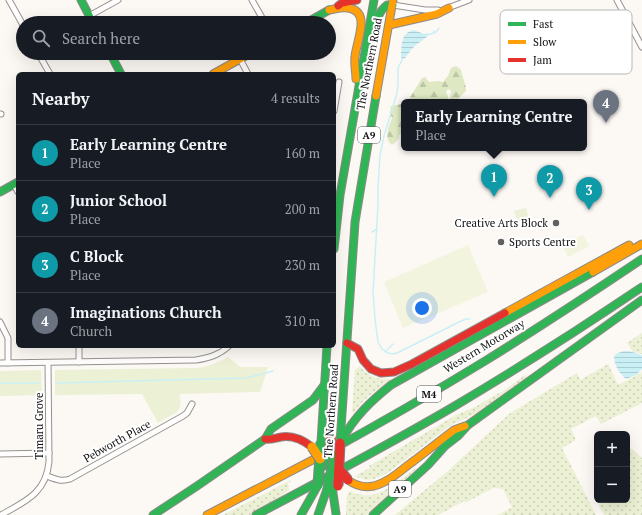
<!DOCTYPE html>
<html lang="en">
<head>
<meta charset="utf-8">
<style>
  body { margin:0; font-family:"PT Serif",serif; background:#242831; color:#f1f3f6 }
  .controls { position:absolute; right:12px; bottom:12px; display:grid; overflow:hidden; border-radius:6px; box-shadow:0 4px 16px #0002 }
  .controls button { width:36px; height:36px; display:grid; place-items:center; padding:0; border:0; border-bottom:1px solid #363941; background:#171b24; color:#f1f3f6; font:20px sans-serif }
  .you { position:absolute; left:422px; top:308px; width:14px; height:14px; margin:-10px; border:3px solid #fff; border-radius:50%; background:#1a73e8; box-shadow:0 0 0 6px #1a73e833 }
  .badge { display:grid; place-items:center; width:26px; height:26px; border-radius:50%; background:#d93025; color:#fff; font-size:13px; font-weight:700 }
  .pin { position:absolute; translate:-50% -33px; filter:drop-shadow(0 1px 2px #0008) }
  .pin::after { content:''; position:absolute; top:21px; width:14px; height:12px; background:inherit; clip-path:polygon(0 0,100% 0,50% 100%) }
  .popup { position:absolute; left:401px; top:99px; width:186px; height:52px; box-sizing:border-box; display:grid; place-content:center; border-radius:6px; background:#171b24; filter:drop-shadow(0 1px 3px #0005); font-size:13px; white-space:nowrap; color:#9ea1a6 }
  .popup b { font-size:15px; color:#f1f3f6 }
  .popup::after { content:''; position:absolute; left:50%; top:100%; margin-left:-8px; border:8px solid transparent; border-top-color:#171b24 }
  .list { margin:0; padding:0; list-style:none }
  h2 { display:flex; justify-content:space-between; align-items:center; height:52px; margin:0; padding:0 16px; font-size:17px }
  h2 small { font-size:13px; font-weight:400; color:#9ea1a6 }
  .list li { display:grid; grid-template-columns:26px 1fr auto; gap:12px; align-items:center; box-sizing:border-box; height:56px; padding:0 16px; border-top:1px solid #363941 }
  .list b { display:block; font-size:15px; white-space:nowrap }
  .list p { margin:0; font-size:13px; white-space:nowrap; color:#9ea1a6 }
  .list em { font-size:13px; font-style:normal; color:#9ea1a6 }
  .icon { flex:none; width:22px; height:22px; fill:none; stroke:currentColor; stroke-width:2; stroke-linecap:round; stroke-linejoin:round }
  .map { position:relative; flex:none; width:642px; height:515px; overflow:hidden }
  .search { position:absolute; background:#171b24; box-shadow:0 4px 16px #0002; left:16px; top:16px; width:320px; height:44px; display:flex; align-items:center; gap:10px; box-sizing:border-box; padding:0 14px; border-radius:22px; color:#9ea1a6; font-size:15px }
  .panel { position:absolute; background:#171b24; box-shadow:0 4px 16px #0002; left:16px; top:72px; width:320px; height:276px; border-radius:6px }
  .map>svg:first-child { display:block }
  .grass { fill:url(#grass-dots) }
  .forest { fill:url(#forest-firs) }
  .park { fill:#ecf0d4 }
  .pitch { fill:#f3f4de }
  .water { fill:url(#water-rules) }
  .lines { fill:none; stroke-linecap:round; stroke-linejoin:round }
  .stream { stroke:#caf0f5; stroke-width:1.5 }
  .street-casing { stroke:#959392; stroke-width:7 }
  .fast-casing { stroke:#8c8a88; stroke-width:9 }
  .slow-casing { stroke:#8c8a88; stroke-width:9 }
  .jam-casing { stroke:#8c8a88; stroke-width:9 }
  .street { stroke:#fffefd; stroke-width:5 }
  .fast { stroke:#30b455; stroke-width:7 }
  .slow { stroke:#ff9f0a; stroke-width:7 }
  .jam { stroke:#e5322d; stroke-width:7 }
  .fast-bridge-casing { stroke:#82817f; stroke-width:11; stroke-linecap:butt }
  .slow-bridge-casing { stroke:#82817f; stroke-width:11; stroke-linecap:butt }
  .jam-bridge-casing { stroke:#82817f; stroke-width:11; stroke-linecap:butt }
  .fast-bridge { stroke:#30b455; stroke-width:9 }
  .slow-bridge { stroke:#ff9f0a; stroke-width:9 }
  .jam-bridge { stroke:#e5322d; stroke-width:9 }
  .poi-dot { fill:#61605e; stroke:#fff; stroke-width:1.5 }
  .labels { text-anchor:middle; stroke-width:4; stroke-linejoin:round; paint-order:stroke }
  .shield { fill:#fff; stroke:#565656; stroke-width:1 }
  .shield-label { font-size:10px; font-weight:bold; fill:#0e0e0e }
  .street-label { font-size:11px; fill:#0e0e0e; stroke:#fff }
  .poi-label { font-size:11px; fill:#0e0e0e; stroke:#fff; text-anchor:end }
  .key { fill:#fff; stroke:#b7b7b7; stroke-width:1 }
  .key-label { font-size:11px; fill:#0e0e0e }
</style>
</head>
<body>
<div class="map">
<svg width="642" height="515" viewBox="0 0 642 515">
  <defs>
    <pattern id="grass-dots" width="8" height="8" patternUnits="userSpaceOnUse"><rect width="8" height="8" fill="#ecf0d4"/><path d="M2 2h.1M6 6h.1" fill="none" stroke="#c9cdb5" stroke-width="1.8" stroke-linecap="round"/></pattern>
    <pattern id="forest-firs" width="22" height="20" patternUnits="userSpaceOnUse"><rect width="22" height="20" fill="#dee8c2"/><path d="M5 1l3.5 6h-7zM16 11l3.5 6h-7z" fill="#bdc6a6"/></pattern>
    <pattern id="water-rules" width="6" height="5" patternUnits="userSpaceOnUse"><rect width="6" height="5" fill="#caf0f5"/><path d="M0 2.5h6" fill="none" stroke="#accdd1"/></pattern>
  </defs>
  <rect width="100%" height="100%" fill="#fcf8f4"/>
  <g class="grass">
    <path d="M642 333V354L633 352 627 343Z"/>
    <path d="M608 364 618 385 641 373 642 371V403L601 424 596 416 571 429 576 440 562 448 596 515H498L512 507 503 489 493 488 465 503 464 501 438 515H395L449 470 509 414 577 373 580 380Z"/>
    <path d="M360 366C367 376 378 380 390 379L391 381C376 389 364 399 353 413L352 412 355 370Z"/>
    <path d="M525 375 527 377 475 414 451 425 389 472C376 479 368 483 355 476L370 468 369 466 456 415 475 407 495 395 502 392Z"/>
    <path d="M627 445 642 458V515H604L599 506 600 500H627Z"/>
    <path d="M416 468H417L367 515H346L347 495 350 491C376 505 396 482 416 468Z"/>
    <path d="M293 479 288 483 289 490C282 496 258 513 249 515 242 515 231 515 223 515Z"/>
  </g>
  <g class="forest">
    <path d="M456 66 461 70C462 77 466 83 466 91L455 102H453L450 98 451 91 448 89 446 92 448 96V102H405L409 99 422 78 425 77 429 82 438 81 443 82 448 76 451 68Z"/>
    <path d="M404 103V139L401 134 399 135C399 140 396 142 392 145 383 137 389 127 392 118L390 113 391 106 401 104Z"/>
  </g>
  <g class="park">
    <path d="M526 208 529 219 518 222 514 211Z"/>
    <path d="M228 357 240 367H268L260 392 180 394C180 400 182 407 177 412L158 423 142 394 55 395V370L197 368C209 366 218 363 228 357Z"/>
    <path d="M41 370 42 395 0 396V371Z"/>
  </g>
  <g class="pitch">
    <path d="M583 235 589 246 568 257 562 245Z"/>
    <path d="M468 245 488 292 403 328 384 282Z"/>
  </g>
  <g class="water">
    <path d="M414 30 424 34 428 33V36C423 40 416 44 412 49 409 52 407 56 404 59H402L401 57C402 45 400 33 414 30Z"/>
    <path d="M623 351H629L642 355V369L636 375 626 379C619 373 615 367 614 357L616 354Z"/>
  </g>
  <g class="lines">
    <g class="stream">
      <path d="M434 33 436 32 439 28"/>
      <path d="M427 35 434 33V31"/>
      <path d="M403 58 398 68V84L397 93 384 136 380 155 378 188V205L373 292 375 319 378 342 382 349 388 353 392 354 397 353 459 322 466 319H470"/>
      <path d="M372 232 377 229"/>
      <path d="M385 352 393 344"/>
      <path d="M0 383H40"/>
      <path d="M56 383 246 378 273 371"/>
    </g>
    <defs>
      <g id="street">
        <path d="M9 0 23 25"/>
        <path d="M252 0 265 23"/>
        <path d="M617 0 642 47"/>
        <path d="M393 5 425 10H438"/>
        <path d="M448 8 469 0"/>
        <path d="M89 16 118 0"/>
        <path d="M38 53 50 74"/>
        <path d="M240 59 248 74"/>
        <path d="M334 111 339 82"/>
        <path d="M0 114H1"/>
        <path d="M14 185 18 192"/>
        <path d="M0 322 8 338V363"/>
        <path d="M79 346V362"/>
        <path d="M0 363 196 360C209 358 219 355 229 346"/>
        <path d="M0 454 49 453"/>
        <path d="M47 476C55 479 61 482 70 479L183 416 187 413 192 404"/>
        <path d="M1 515C26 501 46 493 49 462L48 363"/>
      </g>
      <g id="fast">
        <path d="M81 0 93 23"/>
        <path d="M306 23 329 10"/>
        <path d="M374 32C376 21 378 12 387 5H393"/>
        <path d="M110 53 121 74"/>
        <path d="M0 192 18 182"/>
        <path d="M334 249 340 195 374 0"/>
        <path d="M342 440C354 417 371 401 391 385L593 272"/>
        <path d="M321 442 327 346"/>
        <path d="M340 443 355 222 376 96"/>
        <path d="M322 455C377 425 431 394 485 361 538 328 590 294 642 259"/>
        <path d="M325 466 329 451"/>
        <path d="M331 479 336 514"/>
        <path d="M153 515 197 486 265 439 271 429 313 400 325 384"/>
        <path d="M256 515C322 480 388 445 453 407 517 369 580 329 642 287"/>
        <path d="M301 515 318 485"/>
        <path d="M318 515 326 492 330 477"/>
        <path d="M373 515 428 465 445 446 458 436 468 425 642 300"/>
      </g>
      <g id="slow">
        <path d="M329 10C335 9 342 7 348 8 372 11 356 42 355 57 354 64 356 72 356 79"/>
        <path d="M389 25 437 14 449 8"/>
        <path d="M213 74 251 53"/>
        <path d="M376 96 393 0"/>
        <path d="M593 272 642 244"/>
        <path d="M505 313 629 245"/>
        <path d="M348 480C356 486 364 488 374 486 390 482 402 469 415 460 428 450 441 440 454 430L465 426"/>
        <path d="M207 515 322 455"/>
      </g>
      <g id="jam">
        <path d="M338 6 342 3 357 0"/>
        <path d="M347 343 358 349 363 360 371 369 381 373 394 372 412 364 505 313"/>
        <path d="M265 439C271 440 275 438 281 437 293 435 303 440 312 447"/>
      </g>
    </defs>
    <use href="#street" class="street-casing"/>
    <use href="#fast" class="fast-casing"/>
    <use href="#slow" class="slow-casing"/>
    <use href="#jam" class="jam-casing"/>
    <use href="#street" class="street"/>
    <use href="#fast" class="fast"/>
    <use href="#slow" class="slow"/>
    <use href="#jam" class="jam"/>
    <defs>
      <g id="fast-bridge">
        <path d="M330 477 336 456"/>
        <path d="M318 485 321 442"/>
      </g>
      <path id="slow-bridge" d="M312 447 320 459"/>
      <g id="jam-bridge">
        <path d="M329 451 331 437"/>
        <path d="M339 469 348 480"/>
        <path d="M338 486 340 443"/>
      </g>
    </defs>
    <use href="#fast-bridge" class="fast-bridge-casing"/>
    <use href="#slow-bridge" class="slow-bridge-casing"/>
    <use href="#jam-bridge" class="jam-bridge-casing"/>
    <use href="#fast-bridge" class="fast-bridge"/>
    <use href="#slow-bridge" class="slow-bridge"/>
    <use href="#jam-bridge" class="jam-bridge"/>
  </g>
  <g class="poi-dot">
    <circle cx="556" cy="223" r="4"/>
    <circle cx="501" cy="242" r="4"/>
  </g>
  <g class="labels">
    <g class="shield">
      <rect x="358" y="127" width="22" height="16" rx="3"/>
      <rect x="417" y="386" width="24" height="16" rx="3"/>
      <rect x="389" y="481" width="22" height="16" rx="3"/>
    </g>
    <g class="shield-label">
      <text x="369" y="139">A9</text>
      <text x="429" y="398">M4</text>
      <text x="400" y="493">A9</text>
    </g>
    <g class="street-label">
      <text transform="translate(369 64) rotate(-79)" y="4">The Northern Road</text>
      <text transform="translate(484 346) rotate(-31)" y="4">Western Motorway</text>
      <text transform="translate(331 411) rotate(-86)" y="4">The Northern Road</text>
      <text transform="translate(39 426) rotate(-90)" y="4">Timaru Grove</text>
      <text transform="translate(117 441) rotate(-29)" y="4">Pebworth Place</text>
    </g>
    <g class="poi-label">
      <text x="548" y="227">Creative Arts Block</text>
      <text x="509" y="246" text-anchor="start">Sports Centre</text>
    </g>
  </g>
  <rect x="500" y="10" width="132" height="64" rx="6" class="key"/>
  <rect x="508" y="22" width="18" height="4" fill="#30b455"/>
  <rect x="508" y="40" width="18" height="4" fill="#ff9f0a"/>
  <rect x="508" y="58" width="18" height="4" fill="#e5322d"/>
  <g class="key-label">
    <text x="533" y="28">Fast</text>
    <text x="533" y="46">Slow</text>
    <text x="533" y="64">Jam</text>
  </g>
</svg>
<div class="controls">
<button>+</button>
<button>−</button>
</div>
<div class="you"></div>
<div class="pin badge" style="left:494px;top:197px;background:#0f9aa8">1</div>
<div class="popup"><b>Early Learning Centre</b>Place</div>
<div class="pin badge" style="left:550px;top:198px;background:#0f9aa8">2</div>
<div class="pin badge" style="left:589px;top:210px;background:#0f9aa8">3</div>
<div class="pin badge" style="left:606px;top:123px;background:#6b7280">4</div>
<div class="search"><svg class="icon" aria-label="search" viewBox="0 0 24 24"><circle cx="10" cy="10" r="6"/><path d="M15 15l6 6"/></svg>Search here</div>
<section class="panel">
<h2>Nearby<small>4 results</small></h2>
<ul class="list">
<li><span class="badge" style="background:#0f9aa8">1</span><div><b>Early Learning Centre</b><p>Place</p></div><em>160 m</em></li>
<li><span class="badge" style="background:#0f9aa8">2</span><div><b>Junior School</b><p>Place</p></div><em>200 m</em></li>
<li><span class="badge" style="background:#0f9aa8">3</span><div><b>C Block</b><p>Place</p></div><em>230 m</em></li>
<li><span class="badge" style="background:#6b7280">4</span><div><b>Imaginations Church</b><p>Church</p></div><em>310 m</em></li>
</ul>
</section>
</div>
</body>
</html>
